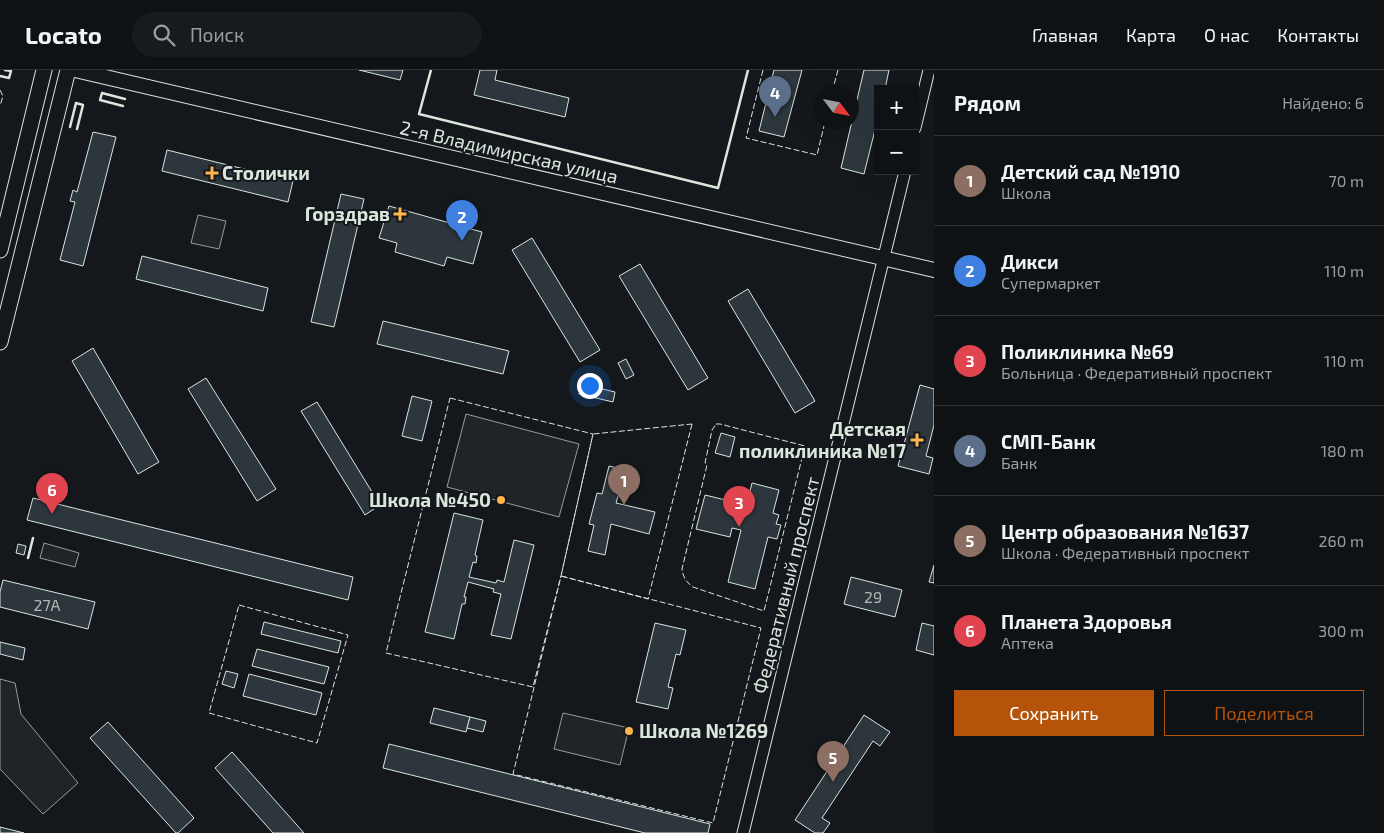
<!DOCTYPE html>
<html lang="ru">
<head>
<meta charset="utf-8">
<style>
  body { margin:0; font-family:"Exo 2",sans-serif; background:#181b1e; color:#f1f3f6 }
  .controls { position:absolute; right:15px; top:15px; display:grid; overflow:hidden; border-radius:0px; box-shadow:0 5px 20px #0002 }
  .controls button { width:45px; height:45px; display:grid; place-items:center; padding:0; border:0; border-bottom:1px solid #2f3234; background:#0f1215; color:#f1f3f6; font:25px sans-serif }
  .compass { position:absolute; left:814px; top:15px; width:45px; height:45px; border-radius:50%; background:#0f1215; box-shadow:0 5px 20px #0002; rotate:122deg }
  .you { position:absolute; left:589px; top:315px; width:18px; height:18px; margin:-12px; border:4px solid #fff; border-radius:50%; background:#1a73e8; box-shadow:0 0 0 8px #1a73e833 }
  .badge { display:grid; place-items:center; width:32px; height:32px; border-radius:50%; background:#b45309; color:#fff; font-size:16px; font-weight:700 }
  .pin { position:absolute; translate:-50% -41px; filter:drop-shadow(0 1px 2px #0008) }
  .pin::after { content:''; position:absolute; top:26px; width:18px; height:15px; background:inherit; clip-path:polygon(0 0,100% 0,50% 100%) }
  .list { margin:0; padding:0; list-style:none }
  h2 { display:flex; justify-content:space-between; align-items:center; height:65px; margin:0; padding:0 20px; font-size:21px }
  h2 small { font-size:16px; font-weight:400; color:#9b9ea0 }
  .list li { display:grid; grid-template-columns:32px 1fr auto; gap:15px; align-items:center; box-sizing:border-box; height:90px; padding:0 20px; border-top:1px solid #2f3234 }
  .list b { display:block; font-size:19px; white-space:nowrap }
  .list p { margin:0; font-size:16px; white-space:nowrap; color:#9b9ea0 }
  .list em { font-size:16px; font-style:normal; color:#9b9ea0 }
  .actions { display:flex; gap:10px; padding:15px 20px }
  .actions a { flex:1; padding:11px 0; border:1px solid #b45309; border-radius:0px; text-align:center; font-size:18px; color:#b45309 }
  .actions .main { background:#b45309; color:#fff }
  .icon { flex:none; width:28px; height:28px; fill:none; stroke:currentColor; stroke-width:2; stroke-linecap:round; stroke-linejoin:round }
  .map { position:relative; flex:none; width:934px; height:763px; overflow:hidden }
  header { display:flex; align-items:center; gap:30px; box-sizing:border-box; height:70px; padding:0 25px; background:#0f1215; border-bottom:1px solid #2f3234 }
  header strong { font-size:24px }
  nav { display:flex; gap:28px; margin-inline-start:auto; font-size:18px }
  .search { width:350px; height:45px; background:#181b1e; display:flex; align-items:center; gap:12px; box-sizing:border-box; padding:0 18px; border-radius:28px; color:#9b9ea0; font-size:19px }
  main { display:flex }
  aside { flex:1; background:#0f1215 }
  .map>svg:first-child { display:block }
  .green { fill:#202428; stroke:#939e99 }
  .building { fill:#2c363c; stroke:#d8e6dc }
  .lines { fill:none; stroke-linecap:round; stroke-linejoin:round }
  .minor-casing { stroke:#d8e6dc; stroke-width:13 }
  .tertiary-casing { stroke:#d8e6dc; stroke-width:16 }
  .secondary-casing { stroke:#d8e6dc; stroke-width:17 }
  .minor { stroke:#14181c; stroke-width:11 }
  .tertiary { stroke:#14181c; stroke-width:14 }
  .secondary { stroke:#14181c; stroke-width:15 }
  .fence { stroke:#d8e6dc; stroke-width:1; stroke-dasharray:6 2.5; stroke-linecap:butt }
  .wall { stroke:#d8e6dc; stroke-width:2.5 }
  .poi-dot { fill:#ffb74d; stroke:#14181c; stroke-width:2 }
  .labels { text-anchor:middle; stroke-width:4; stroke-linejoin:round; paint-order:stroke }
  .number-label { font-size:16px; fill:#adbab4 }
  .street-label { font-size:19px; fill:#d8e6dc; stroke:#14181c }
  .poi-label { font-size:19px; font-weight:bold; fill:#d8e6dc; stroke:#14181c; text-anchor:end }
</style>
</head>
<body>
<header>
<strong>Locato</strong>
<div class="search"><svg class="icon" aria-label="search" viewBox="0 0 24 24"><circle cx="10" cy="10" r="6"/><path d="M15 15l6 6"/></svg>Поиск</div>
<nav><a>Главная</a><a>Карта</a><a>О нас</a><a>Контакты</a></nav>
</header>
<main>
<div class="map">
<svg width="934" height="763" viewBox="0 0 934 763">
  <rect width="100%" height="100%" fill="#14181c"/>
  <g class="green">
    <path d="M198 145 226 151 219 179 191 173Z"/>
    <path d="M466 344 579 374 559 447 447 417Z"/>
    <path d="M44 473 79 483 75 497 40 488Z"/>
    <path d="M0 609 15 613 21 644 78 713 43 744 0 699Z"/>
    <path d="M563 643 629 658 620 695 554 679Z"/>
  </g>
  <g class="building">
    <path d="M359 0H403L400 10Z"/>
    <path d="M480 0H497L495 10 569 28 565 47 474 25Z"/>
    <path d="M774 0H802L784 67 759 61Z"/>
    <path d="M864 0H889L885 19H878V48L864 104 841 98Z"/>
    <path d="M93 62 116 67 83 196 60 190 75 132 70 131 73 120 77 122Z"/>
    <path d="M167 80 293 111 288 132 162 101Z"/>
    <path d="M341 124 364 129 334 257 311 252Z"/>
    <path d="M389 136 482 162 473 194 447 187 444 196 395 182 397 173 379 168Z"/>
    <path d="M532 168 600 280 580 292 512 180Z"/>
    <path d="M142 186 268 218 263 241 136 209Z"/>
    <path d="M640 194 708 308 688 320 619 206Z"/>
    <path d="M748 219 815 331 795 343 728 231Z"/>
    <path d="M383 251 509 281 503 304 377 274Z"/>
    <path d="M93 278 159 392 138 404 72 291Z"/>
    <path d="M626 289 634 305 626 309 618 293Z"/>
    <path d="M206 308 276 419 257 431 188 319Z"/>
    <path d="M582 314 615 322 613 332 579 324Z"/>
    <path d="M920 315 934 319V355L926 386 933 388 929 404 898 396Z"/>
    <path d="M412 326 432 331 422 371 402 366Z"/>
    <path d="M317 332 380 435 365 445 301 341Z"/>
    <path d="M721 363 735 367 730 387 715 383Z"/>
    <path d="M609 396 626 400 616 433 655 442 649 464 611 454 605 485 588 481 594 455 589 454 597 423 602 424Z"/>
    <path d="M752 413 779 420 773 443 779 445 776 454 781 455 777 469 768 467 755 519 728 512 741 460 732 458 730 467 696 459 705 425 738 433 736 443 744 445Z"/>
    <path d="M33 428 353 507 348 530 27 450Z"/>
    <path d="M454 443 483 450 475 485 477 486 476 493 473 492 469 507 496 513 497 510 504 512 514 470 534 475 511 569 491 565 501 524 493 522 494 519 468 512 464 527H466L465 534H462L454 569 425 562Z"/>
    <path d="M18 474 26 476 24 485 16 483Z"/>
    <path d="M934 495V513L929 512Z"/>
    <path d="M851 507 902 520 895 547 844 534Z"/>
    <path d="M3 510 95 532 88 559 0 537V522Z"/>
    <path d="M264 552 341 571 338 583 261 564Z"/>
    <path d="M655 553 686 560 680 585 676 584 668 617 673 618 668 639 636 632Z"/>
    <path d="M922 553 934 556V585L916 580Z"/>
    <path d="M0 572 25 578 23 590 0 584Z"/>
    <path d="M257 579 329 597 324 614 252 596Z"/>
    <path d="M226 601 238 604 234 618 222 614Z"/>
    <path d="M249 604 322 623 316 645 243 626Z"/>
    <path d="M434 638 470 647 466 662 430 653Z"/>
    <path d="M864 645 890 662 880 676 873 671 822 748 830 753 823 763H815L795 750Z"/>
    <path d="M470 647 486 651 483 662 467 658Z"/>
    <path d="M108 652 194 748 178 763H176L90 668Z"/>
    <path d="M389 674 710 754 708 763H645L383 698Z"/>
    <path d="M232 682 304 763H273L215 698Z"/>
    <path d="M0 757 24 763H0Z"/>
  </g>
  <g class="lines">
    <defs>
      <g id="minor">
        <path d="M915 58 929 0"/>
        <path d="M743 763 905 101"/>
      </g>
      <path id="tertiary" d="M75 0 934 200"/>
      <g id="secondary">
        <path d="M0 180 44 0"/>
        <path d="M0 272 68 0"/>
      </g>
    </defs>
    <use href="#minor" class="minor-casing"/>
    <use href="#tertiary" class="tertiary-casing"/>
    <use href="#secondary" class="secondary-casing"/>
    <use href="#minor" class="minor"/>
    <use href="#tertiary" class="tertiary"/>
    <use href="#secondary" class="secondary"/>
    <g class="fence">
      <path d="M763 0 746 68 817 85 825 52"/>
      <path d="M0 20 3 26 0 36"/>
      <path d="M832 22 838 0"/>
      <path d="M450 328 593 364 561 506 533 617 386 583Z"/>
      <path d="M692 354 648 529 561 506 593 364Z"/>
      <path d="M716 354H720L805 376 764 541 693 517C686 512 683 507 682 499L707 395 705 393 712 360Z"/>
      <path d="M561 506 761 558 713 753 513 704Z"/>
      <path d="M239 535 348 565 317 673 209 643Z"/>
    </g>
    <g class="wall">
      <path d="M431 0 419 44 718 118 748 0"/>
      <path d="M0 6 9 8 11 1 5 0"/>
      <path d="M123 36 100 30 102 23 125 29"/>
      <path d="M70 57 76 33 83 35 77 59"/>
      <path d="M28 488 33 468"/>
    </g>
  </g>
  <g class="poi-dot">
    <path d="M209.5 95.5h5v5h5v5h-5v5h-5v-5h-5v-5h5z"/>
    <path d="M397.5 136.5h5v5h5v5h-5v5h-5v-5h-5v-5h5z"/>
    <path d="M914.5 362.5h5v5h5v5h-5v5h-5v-5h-5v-5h5z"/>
    <circle cx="501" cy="430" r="5"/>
    <circle cx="629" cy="661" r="5"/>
  </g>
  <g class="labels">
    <g class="number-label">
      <text x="873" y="533">29</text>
      <text x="47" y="541">27А</text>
    </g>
    <g class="street-label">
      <text transform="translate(509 82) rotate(13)" y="7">2-я Владимирская улица</text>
      <text transform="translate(786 515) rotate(-76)" y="7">Федеративный проспект</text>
    </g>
    <g class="poi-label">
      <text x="222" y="110" text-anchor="start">Столички</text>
      <text x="390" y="151">Горздрав</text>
      <text x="906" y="366">Детская<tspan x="906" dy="22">поликлиника №17</tspan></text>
      <text x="491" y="437">Школа №450</text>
      <text x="639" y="668" text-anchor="start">Школа №1269</text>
    </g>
  </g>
</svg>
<div class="controls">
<button>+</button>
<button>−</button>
</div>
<svg class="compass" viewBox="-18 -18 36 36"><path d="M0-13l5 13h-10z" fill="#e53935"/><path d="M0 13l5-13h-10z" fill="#9b9ea0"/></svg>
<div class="you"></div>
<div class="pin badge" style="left:624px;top:435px;background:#8d6e63">1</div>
<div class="pin badge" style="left:462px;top:171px;background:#3f7fe0">2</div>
<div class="pin badge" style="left:739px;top:457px;background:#e0444e">3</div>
<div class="pin badge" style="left:775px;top:47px;background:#5c6f8a">4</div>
<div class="pin badge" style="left:833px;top:712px;background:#8d6e63">5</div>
<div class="pin badge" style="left:52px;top:444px;background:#e0444e">6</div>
</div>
<aside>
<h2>Рядом<small>Найдено: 6</small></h2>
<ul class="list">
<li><span class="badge" style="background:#8d6e63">1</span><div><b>Детский сад №1910</b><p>Школа</p></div><em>70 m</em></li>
<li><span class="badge" style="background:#3f7fe0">2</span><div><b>Дикси</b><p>Супермаркет</p></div><em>110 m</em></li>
<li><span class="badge" style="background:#e0444e">3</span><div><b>Поликлиника №69</b><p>Больница · Федеративный проспект</p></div><em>110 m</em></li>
<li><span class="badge" style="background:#5c6f8a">4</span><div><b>СМП-Банк</b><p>Банк</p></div><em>180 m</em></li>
<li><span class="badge" style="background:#8d6e63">5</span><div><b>Центр образования №1637</b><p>Школа · Федеративный проспект</p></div><em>260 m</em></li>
<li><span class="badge" style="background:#e0444e">6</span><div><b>Планета Здоровья</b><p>Аптека</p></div><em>300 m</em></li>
</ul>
<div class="actions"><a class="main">Сохранить</a><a>Поделиться</a></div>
</aside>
</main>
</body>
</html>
